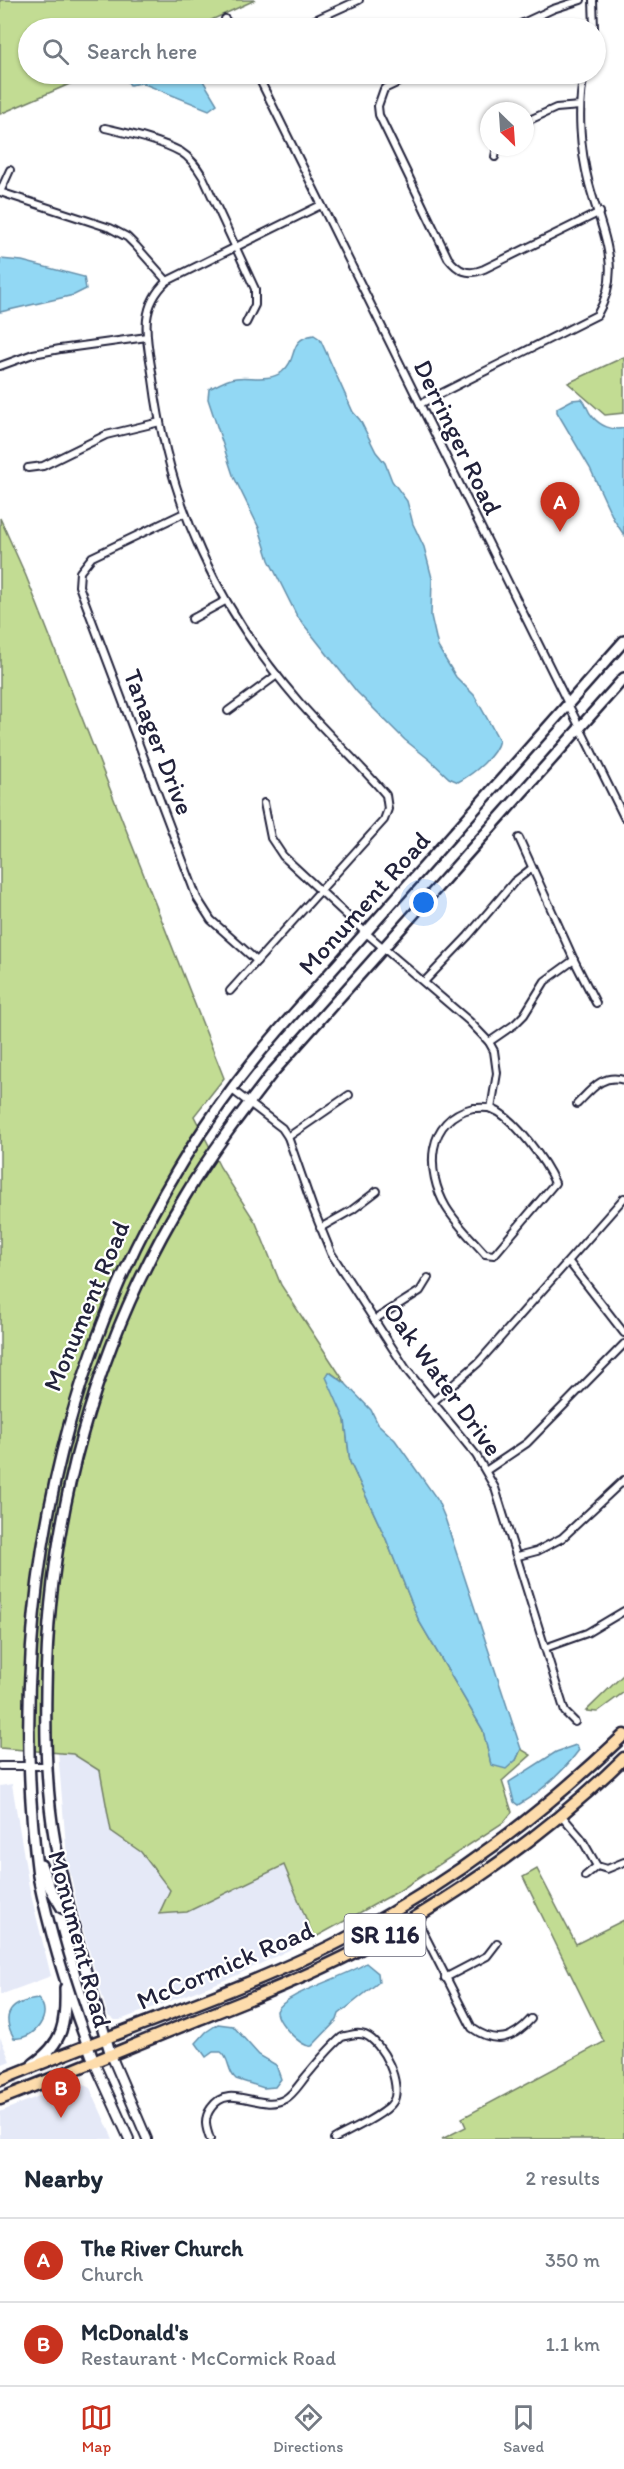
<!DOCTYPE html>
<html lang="en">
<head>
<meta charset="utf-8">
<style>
  body { margin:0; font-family:Itim,sans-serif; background:#f6f6f7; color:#1f2937 }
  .compass { position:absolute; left:480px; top:102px; width:54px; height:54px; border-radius:50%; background:#fff; box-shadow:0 2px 4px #0004; rotate:155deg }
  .you { position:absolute; left:424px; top:903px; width:21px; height:21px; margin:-15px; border:4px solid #fff; border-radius:50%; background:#1a73e8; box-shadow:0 0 0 9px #1a73e833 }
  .badge { display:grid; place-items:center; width:39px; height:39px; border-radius:50%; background:#c8321e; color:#fff; font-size:20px; font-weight:700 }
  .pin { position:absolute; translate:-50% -50px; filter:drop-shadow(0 2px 3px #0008) }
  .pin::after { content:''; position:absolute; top:32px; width:21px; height:18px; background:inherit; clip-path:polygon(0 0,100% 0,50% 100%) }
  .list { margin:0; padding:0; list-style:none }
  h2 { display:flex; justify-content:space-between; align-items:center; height:78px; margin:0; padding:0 24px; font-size:26px }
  h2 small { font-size:20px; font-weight:400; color:#747a83 }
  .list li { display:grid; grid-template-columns:39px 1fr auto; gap:18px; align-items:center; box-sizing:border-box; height:84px; padding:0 24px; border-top:2px solid #e0e1e3 }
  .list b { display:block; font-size:22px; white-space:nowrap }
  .list p { margin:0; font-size:20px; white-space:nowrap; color:#747a83 }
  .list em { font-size:20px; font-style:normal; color:#747a83 }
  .icon { flex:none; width:33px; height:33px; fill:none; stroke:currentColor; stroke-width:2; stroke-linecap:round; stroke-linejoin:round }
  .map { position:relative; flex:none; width:624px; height:2139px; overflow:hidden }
  .search { position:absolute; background:#fff; box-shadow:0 2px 4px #0004; left:18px; right:18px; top:18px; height:66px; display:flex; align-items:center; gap:15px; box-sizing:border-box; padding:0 21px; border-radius:33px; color:#747a83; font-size:22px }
  .sheet { height:246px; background:#fff }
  nav { display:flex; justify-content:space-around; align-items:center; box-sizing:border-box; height:84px; border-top:2px solid #e0e1e3; background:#fff; font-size:16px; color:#747a83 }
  nav a { display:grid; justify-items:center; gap:3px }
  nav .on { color:#c8321e }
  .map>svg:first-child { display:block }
  .built { fill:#e5e9f7 }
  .green { fill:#c2dc93; stroke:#727f67; stroke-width:1.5 }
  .water { fill:#92d8f4; stroke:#658faa; stroke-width:1.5 }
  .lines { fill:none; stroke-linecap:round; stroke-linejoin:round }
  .minor-casing { stroke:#22223b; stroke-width:10 }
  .tertiary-casing { stroke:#22223b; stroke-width:12 }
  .secondary-casing { stroke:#22223b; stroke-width:14 }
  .primary-casing { stroke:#22223b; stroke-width:15 }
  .minor { stroke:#fff; stroke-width:6 }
  .tertiary { stroke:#fff; stroke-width:8 }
  .secondary { stroke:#fff; stroke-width:9 }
  .primary { stroke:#fddcac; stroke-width:10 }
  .labels { text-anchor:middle; stroke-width:4.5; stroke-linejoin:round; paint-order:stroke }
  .shield { fill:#fff; stroke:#646476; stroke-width:1.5 }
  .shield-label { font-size:24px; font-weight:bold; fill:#22223b }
  .street-label { font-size:26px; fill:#22223b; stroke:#fff }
</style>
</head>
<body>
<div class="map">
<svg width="624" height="2139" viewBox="0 0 624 2139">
  <rect width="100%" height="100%" fill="#fff"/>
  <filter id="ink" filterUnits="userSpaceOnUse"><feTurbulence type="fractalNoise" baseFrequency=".0167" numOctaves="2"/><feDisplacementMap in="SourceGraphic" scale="12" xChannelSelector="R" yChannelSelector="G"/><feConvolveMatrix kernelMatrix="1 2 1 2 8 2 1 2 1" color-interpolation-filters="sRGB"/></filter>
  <g filter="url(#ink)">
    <g class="built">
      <path d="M58 1752 73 1754 100 1771 111 1831 141 1852 170 1890 160 1914 224 1893 284 1865 314 1938 233 1977 120 2020H114L108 2016 80 1919 67 1857Z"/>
      <path d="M12 1784 29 1887 51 1976 0 1995V1786Z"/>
      <path d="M0 2037 10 2061 0 2065Z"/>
      <path d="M76 2081 90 2088 113 2139H0V2112Z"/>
    </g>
    <g class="green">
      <path d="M0 0H255L194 28H28V74H93L0 114Z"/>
      <path d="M624 357V413L605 415 568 383Z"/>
      <path d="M0 518 26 576 224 1078 194 1116 220 1167 256 1223 281 1285 346 1384 330 1372 327 1376 345 1420 350 1462 386 1539 419 1621 483 1730 491 1764 516 1760 521 1749 531 1755 502 1781 512 1812 504 1822 399 1891 314 1938 284 1865 187 1912 159 1914 170 1890 141 1852 111 1831 100 1771 73 1754 0 1748Z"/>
      <path d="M624 1674V1692L597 1712 586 1711Z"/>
      <path d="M537 1869 576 1944 624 1920V2139H442L466 2127 462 2118 604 2042 523 1877Z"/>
    </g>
    <g class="water">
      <path d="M122 74H199L217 104 209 110 142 83 130 85Z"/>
      <path d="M0 259 22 261 84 277 86 289 74 295 0 312Z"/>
      <path d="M314 335 320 339 353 412 360 420 376 452 385 463 392 481 407 501 413 524 424 547 432 578 431 616 438 647 456 677 474 695 499 740C496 756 473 774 458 782L449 778 430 760 405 740 357 692 297 616 269 560 259 528 233 475 208 399 209 389C217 385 227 379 236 378 251 376 268 382 282 372 299 359 287 339 314 335Z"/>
      <path d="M582 399C587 404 587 411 592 416 600 426 612 431 624 428V535L614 520 590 468 557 412V408L572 400Z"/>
      <path d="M329 1372 346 1384 371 1410 378 1424 395 1440 437 1499 445 1518 521 1749 516 1760 506 1769 491 1765 483 1730 419 1621 386 1539 350 1462 345 1420 326 1377Z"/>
      <path d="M576 1745 579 1750C563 1772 542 1791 518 1805L514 1802 509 1782 556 1752Z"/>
      <path d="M366 1963 378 1973 379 1982 339 2014 337 2020 312 2046C301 2048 277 2022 277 2011 284 1993 347 1977 366 1963Z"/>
      <path d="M38 1999C55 2014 33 2041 14 2038 0 2014 11 2002 38 1999Z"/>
      <path d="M218 2024 233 2026 259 2055 276 2065 281 2079 275 2087 264 2088 236 2079C227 2072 230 2058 221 2052H213L206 2057 196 2043 206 2032Z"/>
    </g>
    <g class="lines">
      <defs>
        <g id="minor">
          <path d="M593 0 594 28"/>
          <path d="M225 19 232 28"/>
          <path d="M297 28 359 0"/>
          <path d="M512 28 553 9 581 0"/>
          <path d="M257 74 624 817"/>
          <path d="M416 74 384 89 378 106 379 115 448 258C458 271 468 276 484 269L600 212"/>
          <path d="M525 122 556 108 580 106"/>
          <path d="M105 128C130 134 159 140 181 152 191 158 197 167 203 177L255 289V305L246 323"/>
          <path d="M495 157 497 147"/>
          <path d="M0 192 110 228 127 237 136 246 167 281"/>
          <path d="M0 192 10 170"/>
          <path d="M0 366 33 354 60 349 147 337"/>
          <path d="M420 404 597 315C624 269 602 233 589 184 580 149 577 109 584 74"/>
          <path d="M28 468 43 466 106 435 160 422"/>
          <path d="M184 513 92 557 80 572 79 586 197 898 211 920 257 961"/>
          <path d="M192 619 225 601"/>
          <path d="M228 711 277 675"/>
          <path d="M264 803 271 838 283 856 366 933 469 1021 489 1042 494 1051 497 1073 491 1109"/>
          <path d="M519 838 574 960 596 1003"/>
          <path d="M424 982 468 936 514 882 532 868"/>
          <path d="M230 991 384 820 388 809 386 795C359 763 327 734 299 702 217 607 169 505 153 379 148 342 136 310 167 281L321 205"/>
          <path d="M489 1042 515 1024 524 1015 545 981 574 960"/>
          <path d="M231 1089 282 1128 288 1137 314 1211 331 1253 406 1369 476 1455 495 1488 565 1712 575 1722"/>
          <path d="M577 1104C591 1090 602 1073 624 1080"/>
          <path d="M473 1108C478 1108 487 1107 492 1109 514 1117 546 1162 555 1183L494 1255 485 1254C472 1239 457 1225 446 1207 425 1171 426 1119 473 1108Z"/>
          <path d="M288 1137 349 1095"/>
          <path d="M320 1228 352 1210 377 1191"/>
          <path d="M569 1262 624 1333"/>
          <path d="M374 1320 420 1291 428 1278"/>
          <path d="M433 1402 478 1363 624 1198"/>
          <path d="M487 1470 527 1443 624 1344"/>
          <path d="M518 1556 537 1551 562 1538 624 1480"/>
          <path d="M545 1648 587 1633 624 1611"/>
          <path d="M0 1766H46"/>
          <path d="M561 1815 581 1838 597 1866 607 1869 624 1862"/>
          <path d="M585 1876 597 1866"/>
          <path d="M416 1918 472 2028C496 2045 513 2039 531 2019"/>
          <path d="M445 1978 487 1956 497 1943"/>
          <path d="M210 2139C206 2128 203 2119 211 2108 229 2081 261 2113 285 2099 294 2094 300 2083 307 2075 318 2062 329 2048 342 2037 350 2035 357 2032 365 2035 383 2042 403 2085 393 2102 385 2115 348 2131 334 2139"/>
        </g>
        <g id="tertiary">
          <path d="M111 2055 147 2139"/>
          <path d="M94 2062 129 2139"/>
        </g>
        <g id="secondary">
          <path d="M41 1865 50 1888 62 1908 69 1910"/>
          <path d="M111 2055C89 1984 68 1915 55 1842 46 1792 45 1741 46 1690 48 1517 95 1344 185 1196 211 1152 242 1112 273 1072L624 678"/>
          <path d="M94 2062C71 2002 51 1939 38 1876 0 1572 78 1260 280 1029L624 641"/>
          <path d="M33 2064C64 2043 66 2022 65 1988"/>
        </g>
        <g id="primary">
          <path d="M0 2080C66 2053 133 2028 200 2002 252 1982 304 1961 354 1934 456 1879 540 1815 624 1735"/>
          <path d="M0 2099C65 2074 129 2047 194 2021 250 1999 307 1977 360 1949 456 1897 547 1834 624 1758"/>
        </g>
      </defs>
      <use href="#minor" class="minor-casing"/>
      <use href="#tertiary" class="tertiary-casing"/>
      <use href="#secondary" class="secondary-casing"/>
      <use href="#primary" class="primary-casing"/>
      <use href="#minor" class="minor"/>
      <use href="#tertiary" class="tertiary"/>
      <use href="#secondary" class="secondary"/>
      <use href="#primary" class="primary"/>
    </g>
  </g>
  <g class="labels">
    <rect class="shield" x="344.5" y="1914" width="81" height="42" rx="4.5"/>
    <g class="shield-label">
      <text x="385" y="1943">SR 116</text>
    </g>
    <g class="street-label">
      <text transform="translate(458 437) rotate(64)" y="9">Derringer Road</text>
      <text transform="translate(159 742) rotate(69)" y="9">Tanager Drive</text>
      <text transform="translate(364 903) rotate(-48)" y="9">Monument Road</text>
      <text transform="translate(86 1306) rotate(-67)" y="9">Monument Road</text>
      <text transform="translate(443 1379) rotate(54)" y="9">Oak Water Drive</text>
      <text transform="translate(80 1939) rotate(75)" y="9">Monument Road</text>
      <text transform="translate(225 1965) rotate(-23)" y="9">McCormick Road</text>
    </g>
  </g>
</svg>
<svg class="compass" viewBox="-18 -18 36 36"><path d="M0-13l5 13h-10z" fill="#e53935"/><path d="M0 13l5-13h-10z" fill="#747a83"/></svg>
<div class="you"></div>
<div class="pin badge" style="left:560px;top:532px">A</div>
<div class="pin badge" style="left:61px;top:2118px">B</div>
<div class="search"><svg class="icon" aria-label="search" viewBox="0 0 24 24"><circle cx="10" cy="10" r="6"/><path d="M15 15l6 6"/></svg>Search here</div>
</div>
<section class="sheet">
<h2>Nearby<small>2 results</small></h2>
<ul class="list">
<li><span class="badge">A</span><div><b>The River Church</b><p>Church</p></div><em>350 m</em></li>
<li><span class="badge">B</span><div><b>McDonald's</b><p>Restaurant · McCormick Road</p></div><em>1.1 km</em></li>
</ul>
</section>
<nav>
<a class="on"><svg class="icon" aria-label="map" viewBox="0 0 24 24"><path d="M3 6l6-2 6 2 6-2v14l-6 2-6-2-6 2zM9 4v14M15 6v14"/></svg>Map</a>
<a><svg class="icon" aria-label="directions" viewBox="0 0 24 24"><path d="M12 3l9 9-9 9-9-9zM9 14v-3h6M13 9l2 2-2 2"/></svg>Directions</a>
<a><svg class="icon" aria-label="saved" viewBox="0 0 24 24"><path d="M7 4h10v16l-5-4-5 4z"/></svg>Saved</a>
</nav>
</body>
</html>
